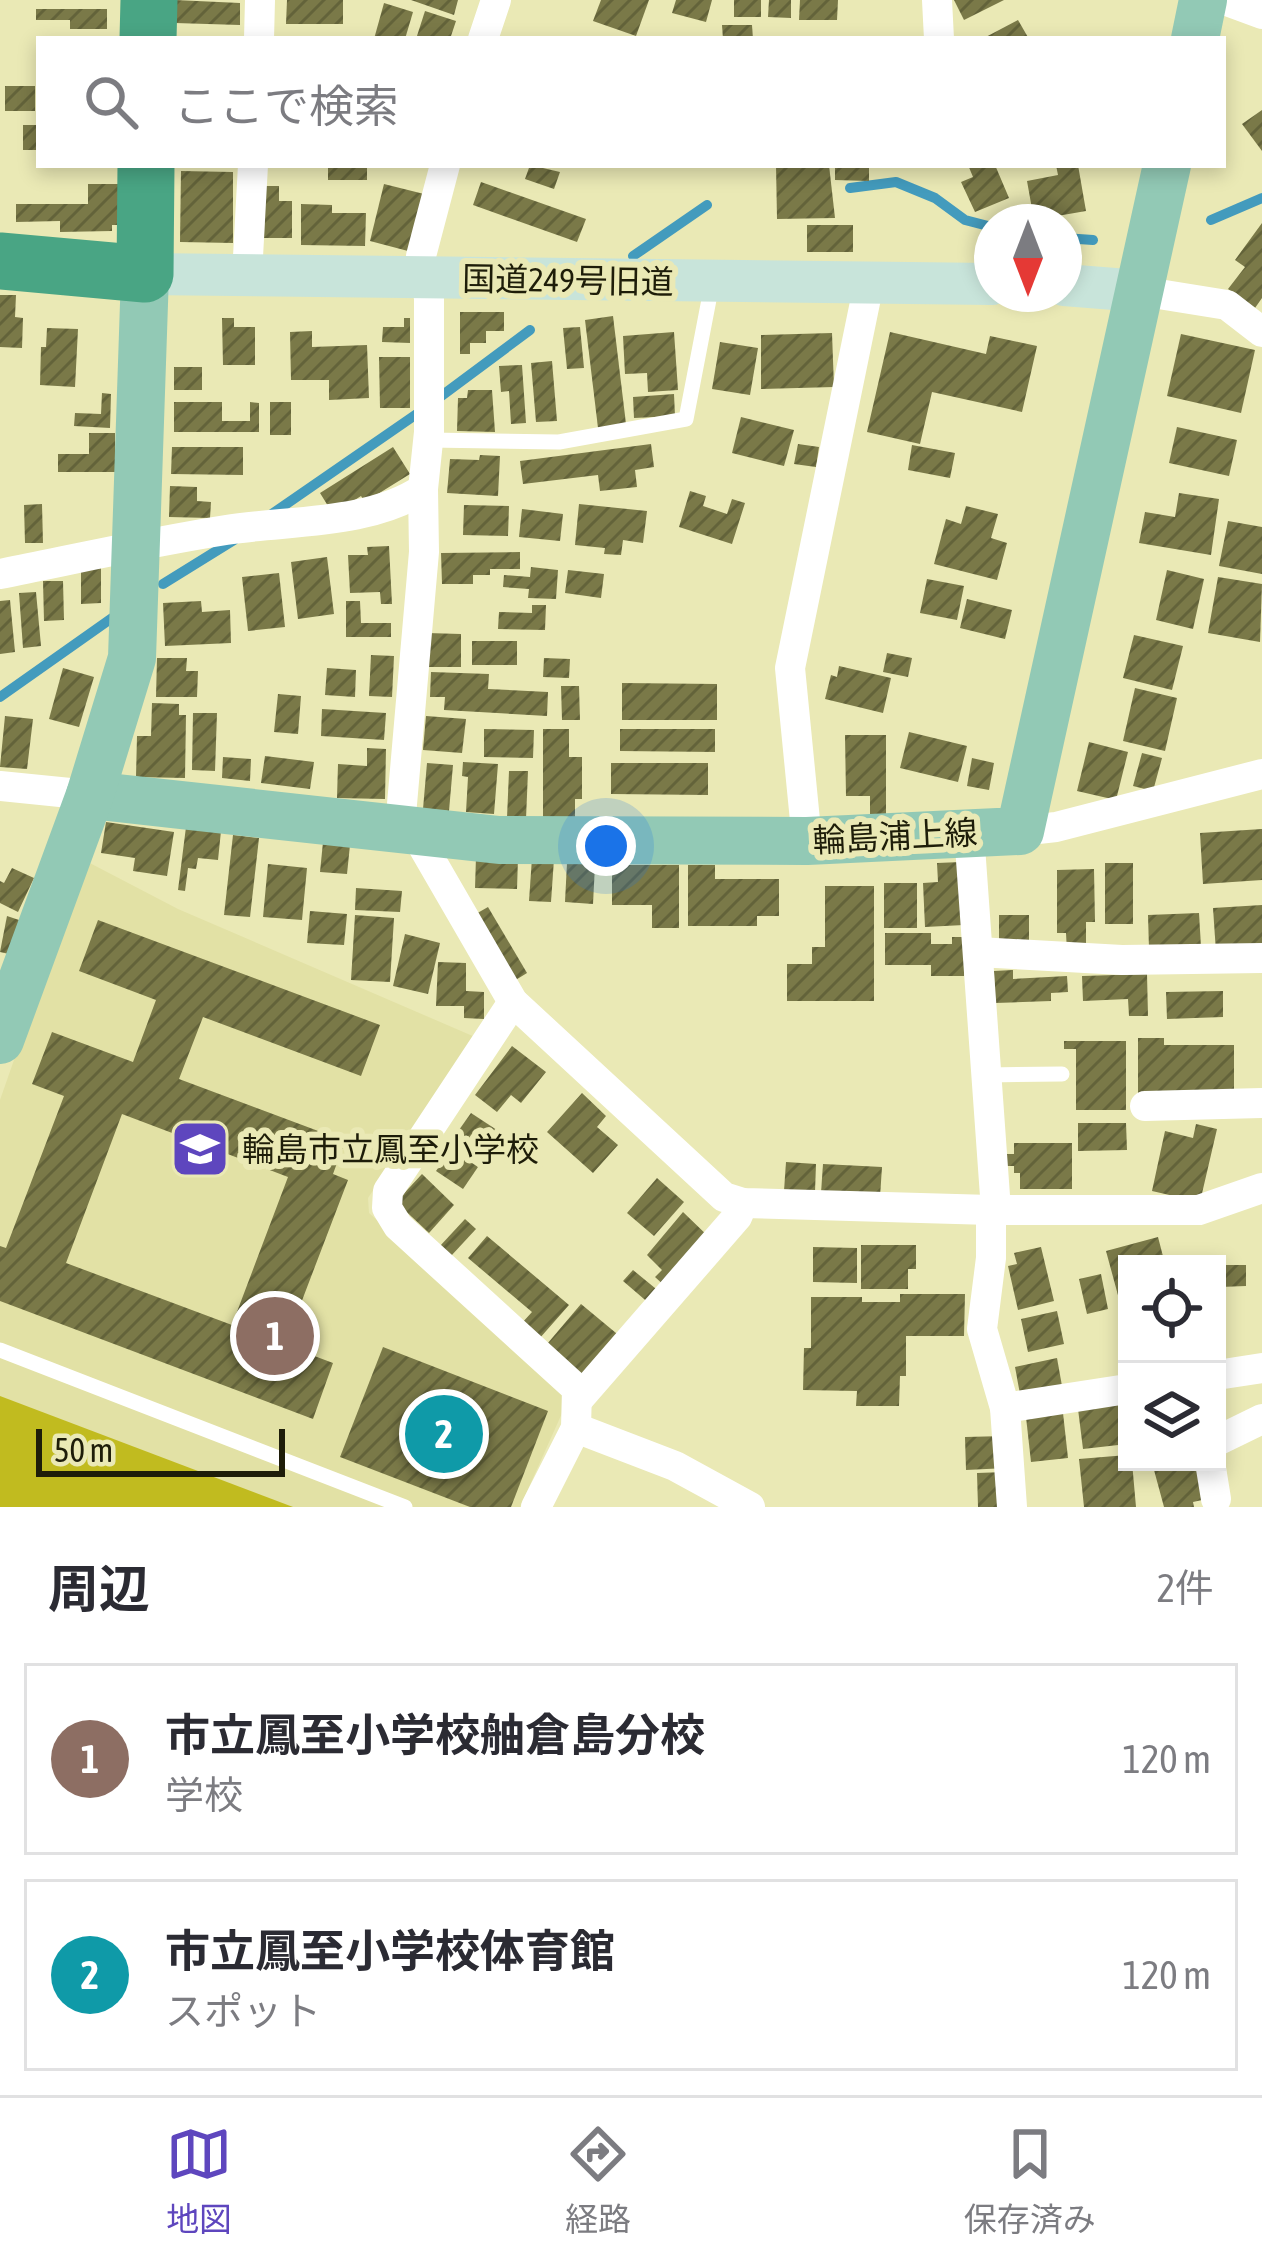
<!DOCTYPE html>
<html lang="ja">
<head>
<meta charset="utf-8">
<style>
  body { margin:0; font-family:"Asap Condensed","Noto Sans JP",sans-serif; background:#f2f2f3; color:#2b2b33 }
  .controls { position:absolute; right:36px; bottom:36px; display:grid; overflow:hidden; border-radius:0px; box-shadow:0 6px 18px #0003 }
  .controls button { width:108px; height:108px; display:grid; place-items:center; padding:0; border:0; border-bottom:3px solid #e1e1e2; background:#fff; color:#2b2b33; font:60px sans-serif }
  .compass { position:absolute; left:974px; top:204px; width:108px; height:108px; border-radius:50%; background:#fff; box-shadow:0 6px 18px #0003; rotate:180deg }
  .scale { position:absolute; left:36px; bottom:30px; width:249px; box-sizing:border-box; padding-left:12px; border:6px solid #1e1d09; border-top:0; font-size:33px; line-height:42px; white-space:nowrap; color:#1e1d09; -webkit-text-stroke:9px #eae9b5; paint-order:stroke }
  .you { position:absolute; left:606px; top:846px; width:42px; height:42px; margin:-30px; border:9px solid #fff; border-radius:50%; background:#1a73e8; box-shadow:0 0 0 18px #1a73e833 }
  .badge { display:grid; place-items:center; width:78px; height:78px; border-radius:50%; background:#5e46be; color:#fff; font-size:39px; font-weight:700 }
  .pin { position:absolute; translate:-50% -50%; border:6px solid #fff; box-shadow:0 3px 12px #0006 }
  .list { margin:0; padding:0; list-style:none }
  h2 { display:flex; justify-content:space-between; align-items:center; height:156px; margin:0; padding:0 48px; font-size:51px }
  h2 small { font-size:39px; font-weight:400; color:#7c7c81 }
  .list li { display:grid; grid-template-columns:78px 1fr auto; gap:36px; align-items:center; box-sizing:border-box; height:192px; margin:0 24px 24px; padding:0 24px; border:3px solid #e1e1e2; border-radius:0px }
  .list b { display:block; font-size:45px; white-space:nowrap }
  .list p { margin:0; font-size:39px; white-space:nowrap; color:#7c7c81 }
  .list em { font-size:39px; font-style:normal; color:#7c7c81 }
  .icon { flex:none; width:66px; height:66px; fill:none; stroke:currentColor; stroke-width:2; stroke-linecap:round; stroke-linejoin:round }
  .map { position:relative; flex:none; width:1262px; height:1507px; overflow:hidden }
  .search { position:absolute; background:#fff; box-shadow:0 6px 18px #0003; left:36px; right:36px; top:36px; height:132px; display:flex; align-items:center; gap:30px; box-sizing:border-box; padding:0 42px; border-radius:0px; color:#7c7c81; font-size:45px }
  .sheet { height:588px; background:#fff }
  nav { display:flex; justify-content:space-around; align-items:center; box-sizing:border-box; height:168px; border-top:3px solid #e1e1e2; background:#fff; font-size:33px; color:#7c7c81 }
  nav a { display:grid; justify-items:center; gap:6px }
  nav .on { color:#5e46be }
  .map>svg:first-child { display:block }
  .built { fill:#e2e1a5 }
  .garden { fill:#c1bb1f }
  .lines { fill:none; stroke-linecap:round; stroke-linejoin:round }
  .stream { stroke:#439bbd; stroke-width:10 }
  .building { fill:url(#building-hatch); fill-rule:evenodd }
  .lane { stroke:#fff; stroke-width:15 }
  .street { stroke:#fff; stroke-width:30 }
  .secondary { stroke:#c8e4da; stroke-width:42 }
  .primary { stroke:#92c9b5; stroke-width:48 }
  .highway { stroke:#49a584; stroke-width:57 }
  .labels { text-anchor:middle; stroke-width:12; stroke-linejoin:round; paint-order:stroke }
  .street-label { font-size:33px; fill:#1e1d09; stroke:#eae9b5 }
  .poi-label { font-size:33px; fill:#1e1d09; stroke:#eae9b5; text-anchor:start }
</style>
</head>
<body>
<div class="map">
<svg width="1262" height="1507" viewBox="0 0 1262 1507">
  <defs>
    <pattern id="building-hatch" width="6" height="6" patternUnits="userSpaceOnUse" patternTransform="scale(3)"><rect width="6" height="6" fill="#7a7948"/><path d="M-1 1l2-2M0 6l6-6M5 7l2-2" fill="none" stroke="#63633a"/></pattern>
  </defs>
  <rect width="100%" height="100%" fill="#eae9b5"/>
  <path class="built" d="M84 860 178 909 475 1037 368 1198 369 1213 561 1382 563 1411 520 1507H0V1100Z"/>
  <path class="garden" d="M0 1396 293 1507H0Z"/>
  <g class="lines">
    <g class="stream">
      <path d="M850 188 896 182 935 198 965 220 992 227"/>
      <path d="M1211 220 1262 198"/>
      <path d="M1064 238 1093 240"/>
      <path d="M633 256 707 205"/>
      <path d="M436 400 530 330"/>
      <path d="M269 516 421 411"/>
      <path d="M163 584 234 540"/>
      <path d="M0 697 112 618"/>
    </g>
  </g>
  <g class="building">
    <path d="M175 0 240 3V25L175 23Z"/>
    <path d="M287 0H343V24H286Z"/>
    <path d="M411 0H458L454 15Z"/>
    <path d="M601 0H649L636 36 593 21Z"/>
    <path d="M676 0H712L706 22 672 13Z"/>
    <rect x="734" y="0" width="27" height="17"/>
    <path d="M769 0H791V18L768 17Z"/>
    <path d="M800 0H838L837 20H799Z"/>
    <path d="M954 0H1004L964 20Z"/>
    <path d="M384 3 413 12 405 39H374Z"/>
    <path d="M36 9H107V29H70V20H36Z"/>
    <path d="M425 11 456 21 450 39H416Z"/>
    <path d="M1018 20 1029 39H982Z"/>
    <path d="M722 25H752L753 39H723Z"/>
    <rect x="5" y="86" width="30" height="25"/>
    <path d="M1262 110V151L1242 124Z"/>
    <rect x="23" y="125" width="16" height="25"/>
    <rect x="328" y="165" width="39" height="15"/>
    <path d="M530 165 560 172 554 189 525 179Z"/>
    <path d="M776 165H829L835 218 777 219Z"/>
    <path d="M835 165H869V181L835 180Z"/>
    <path d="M968 165H995L1009 198 975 212 961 182 973 177Z"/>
    <path d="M1056 165H1078L1086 211 1034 220 1027 181 1058 175Z"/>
    <path d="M181 171 233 172V243L180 242Z"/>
    <path d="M481 182 586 219 577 242 473 205Z"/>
    <path d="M88 184H121L122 225H112V231L60 232V221L16 222V204H88Z"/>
    <path d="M384 184 424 194 408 251 370 241Z"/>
    <path d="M265 186H279V201H292V238H264Z"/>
    <path d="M301 204 332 205V213H366L365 246 301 245Z"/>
    <path d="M1262 223V298L1255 308 1228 289 1245 267 1235 260Z"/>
    <rect x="807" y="225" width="46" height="27"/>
    <path d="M0 295H16L15 317 23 318 22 348 0 347Z"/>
    <path d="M460 312H504V331H486V343H470V354H460Z"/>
    <path d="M613 316 626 424 598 428 585 320Z"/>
    <path d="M222 318H234V327H255V365H223Z"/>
    <path d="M404 318H410V343L382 342 383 327H404Z"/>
    <path d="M580 327 584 368 567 369 563 328Z"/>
    <path d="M47 328 78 329 75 387 40 385 41 347H46Z"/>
    <path d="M312 331V347L367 345 369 398 329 400V380H291L290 332Z"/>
    <path d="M674 332 678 390 648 392 647 373 625 374 623 336Z"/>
    <path d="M890 332 986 354 990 336 1037 346 1022 412 932 392 920 444 867 432Z"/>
    <path d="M832 333 834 387 761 389V335Z"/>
    <path d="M1181 334 1255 350 1241 413 1167 396Z"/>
    <path d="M720 342 758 348 750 395 712 389Z"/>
    <path d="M379 357H410V408H380Z"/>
    <path d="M552 361 557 421 536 422 531 363Z"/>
    <path d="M522 365 526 423 511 424 509 391 501 392 499 366Z"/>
    <rect x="174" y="367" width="28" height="23"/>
    <path d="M468 390H492L495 432 457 431 458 398H467Z"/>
    <path d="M102 393 111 394 110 428 74 426 75 413 101 414Z"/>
    <path d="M674 394 675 416 634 418 633 397Z"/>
    <path d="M174 402H222V421H250V402L259 403V432H174Z"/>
    <rect x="270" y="402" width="21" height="33"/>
    <path d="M741 417 794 430 784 466 732 453Z"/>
    <path d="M1177 427 1237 440 1229 476 1169 463Z"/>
    <path d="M89 433H115V472H58V454H89Z"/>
    <path d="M651 444 654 467 635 470 637 487 600 491 598 475 523 484 520 461Z"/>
    <path d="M798 444 819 447 816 467 794 464Z"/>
    <path d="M912 445 955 453 950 478 908 470Z"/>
    <path d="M172 447H243V475L171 474Z"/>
    <path d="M393 447 410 474 365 502 361 496 333 514 320 493Z"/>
    <path d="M480 455 500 456 498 496 447 493 450 459 479 460Z"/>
    <path d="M170 486 197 487V501L211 502 210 518 169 517Z"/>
    <path d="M690 491 706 496 703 506 727 514 732 499 745 503 732 544 679 527Z"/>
    <path d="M1179 493 1219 499 1211 555 1139 543 1145 512 1175 517Z"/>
    <path d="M42 504 43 543H25L24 505Z"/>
    <path d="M579 504 647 511 643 543 623 540 621 555 604 554 605 548 575 545Z"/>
    <path d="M464 505 509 506 508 536 463 535Z"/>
    <path d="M966 506 998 514 991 538 1007 543 997 580 934 564 946 519 961 524Z"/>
    <path d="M522 509 563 514 560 541 519 537Z"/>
    <path d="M1228 521 1262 527V574L1219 566Z"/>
    <path d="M389 546 392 604H381L380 592 350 593 348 555H368L367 547Z"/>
    <path d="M520 552V569H490V575H473V584H442L441 553Z"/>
    <path d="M327 557 334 614 298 619 291 562Z"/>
    <path d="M531 567 558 570 556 599 528 598 529 589 503 587 504 575 530 577Z"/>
    <path d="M81 568H101V603L81 604Z"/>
    <path d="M568 570 604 574 601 598 565 593Z"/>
    <path d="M1167 570 1204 579 1193 629 1156 620Z"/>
    <path d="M279 573 285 627 248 631 242 577Z"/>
    <path d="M1218 577 1262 584 1260 642 1208 633Z"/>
    <path d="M927 579 964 586 957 620 920 613Z"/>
    <path d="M43 581H63L64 620 44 621Z"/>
    <path d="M36 592 41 646 23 648 19 593Z"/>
    <path d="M967 599 1012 610 1005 639 960 628Z"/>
    <path d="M10 600 15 652 0 654V601Z"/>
    <path d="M201 601 202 612 230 610 231 643 165 646 163 603Z"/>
    <path d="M346 601H360L361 623H391V637H346Z"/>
    <path d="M532 605H546L545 630 498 629 499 612 532 613Z"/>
    <path d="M427 633 461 634V667H426Z"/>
    <path d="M1134 635 1183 646 1172 690 1123 678Z"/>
    <rect x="472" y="641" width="45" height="24"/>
    <path d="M887 653 912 658 908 677 883 672Z"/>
    <path d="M371 655 394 656 392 697 369 696Z"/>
    <path d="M157 658H187L186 671H198L197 697H156Z"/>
    <path d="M544 658 570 659 569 678 543 677Z"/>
    <path d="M839 666 891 678 883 713 825 699 831 675 837 677Z"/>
    <path d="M63 668 94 677 79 727 49 719Z"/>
    <path d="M327 668 356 670 355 697 325 695Z"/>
    <path d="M431 672 489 674 488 689 548 692 547 716 444 710 445 697H430Z"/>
    <path d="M622 683 717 684V720H622Z"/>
    <path d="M561 686H579L580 720H562Z"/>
    <path d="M1135 688 1177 698 1165 751 1123 741Z"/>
    <path d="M278 694 301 696 298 734 274 732Z"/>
    <path d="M152 703 179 704V715H186L185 778 136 777 137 736H151Z"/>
    <path d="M322 709 386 713 384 740 321 736Z"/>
    <path d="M193 713H217L215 771 192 770Z"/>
    <path d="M5 716 33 719 27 769 0 767Z"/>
    <path d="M426 716 466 719 462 753 423 750Z"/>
    <path d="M484 729 534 730 533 758 484 757Z"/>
    <path d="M543 729H569V757H582V799H575V822H543Z"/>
    <path d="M620 729H715V752L620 751Z"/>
    <path d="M909 732 967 746 958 782 900 768Z"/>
    <path d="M845 735H886V826H870V796H846Z"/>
    <path d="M1089 742 1128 752 1116 800 1077 791Z"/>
    <path d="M367 748 386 749 385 799 337 798 338 764 367 766Z"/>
    <path d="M1142 753 1162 758 1153 791 1133 786Z"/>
    <path d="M265 756 314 762 310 789 261 783Z"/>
    <path d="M223 757 251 759 250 781 222 778Z"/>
    <path d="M972 758 994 763 989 790 967 786Z"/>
    <path d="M463 762 498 764 494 814 466 812 468 777 462 776Z"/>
    <path d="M427 763 453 765 449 811 423 809Z"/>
    <path d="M611 763H708V795L611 794Z"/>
    <path d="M509 771H528L526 819 507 818Z"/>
    <path d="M106 822 174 832 167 876 133 871 135 858 101 853Z"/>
    <path d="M186 827 221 831 218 860 198 858 196 869 188 868 185 891 178 890Z"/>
    <path d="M1262 829V880L1203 884 1200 833Z"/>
    <path d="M233 835 259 838 250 917 224 915Z"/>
    <path d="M323 842 350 845 347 874 320 872Z"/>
    <path d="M476 857 518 858 517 889 475 888Z"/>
    <path d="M532 858 554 859 551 902 529 901Z"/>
    <path d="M961 862 964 925 925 927 923 883 938 882 937 863Z"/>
    <path d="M567 863 595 865 593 904 565 902Z"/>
    <rect x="1105" y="863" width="28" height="61"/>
    <path d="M268 864 307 868 302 920 263 917Z"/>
    <path d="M612 865H679V928H652V905H612Z"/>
    <path d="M688 865H715V879H779V916H757V926H688Z"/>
    <path d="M12 868 34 878 18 912 0 903V881L4 883Z"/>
    <path d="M1094 869 1095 922H1086V952H1067L1066 933H1057V870Z"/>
    <rect x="884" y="883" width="33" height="45"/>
    <path d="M825 886H874V1001H787V964H812V947H825Z"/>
    <path d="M356 888 402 891 400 912 355 910Z"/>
    <path d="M1262 905V949L1216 952 1213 908Z"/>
    <path d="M488 907 527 973 514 981 474 915Z"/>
    <path d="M310 911 347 914 344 945 307 943Z"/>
    <path d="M1199 913 1201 947 1149 949 1148 915Z"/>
    <path d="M355 915 394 918 390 982 351 980Z"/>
    <rect x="999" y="915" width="30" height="35"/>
    <path d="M7 916 19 920 9 954 0 952Z"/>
    <path d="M98 920 380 1025 361 1076 203 1017 179 1079 345 1141 333 1174 348 1180 285 1345 333 1363 313 1419 0 1301V1246L6 1248 64 1096 32 1084 52 1032 133 1062 156 1000 79 971ZM122 1114 288 1177 232 1325 66 1263Z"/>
    <path d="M885 933H931V944H952V937H964V976H931V965H885Z"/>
    <path d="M405 934 440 943 428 994 393 986Z"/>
    <path d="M438 962 466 963V991L484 992V1019L464 1018V1006H436Z"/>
    <path d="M1013 970V979L1067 976 1068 992 1051 993V1001L995 1003 994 971Z"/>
    <path d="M1147 974 1148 1016H1129L1128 999 1083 1001 1082 976Z"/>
    <path d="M1223 991V1017L1167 1019 1166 992Z"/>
    <path d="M1138 1038H1164V1045H1234V1094H1138Z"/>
    <path d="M1064 1041H1126V1110H1076V1049H1064Z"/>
    <path d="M512 1046 546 1072 521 1103 511 1095 497 1112 475 1095Z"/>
    <path d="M582 1093 606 1116 597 1127 618 1145 593 1173 547 1132Z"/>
    <path d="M471 1113 506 1136 489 1160 454 1137Z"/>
    <path d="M1078 1123H1126L1127 1150 1078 1151Z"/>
    <path d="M1196 1124 1217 1129 1200 1202 1152 1191 1165 1131 1193 1138Z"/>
    <path d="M1014 1143H1072V1189H1020V1173H1014V1166H1005V1154H1014Z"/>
    <path d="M451 1149 478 1167 463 1189 436 1171Z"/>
    <path d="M786 1162 816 1164 815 1192 784 1191Z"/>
    <path d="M823 1164 882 1167 880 1197 821 1193Z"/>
    <path d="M422 1174 454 1205 429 1233 396 1202Z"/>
    <path d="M657 1178 684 1202 654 1236 627 1213Z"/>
    <path d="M683 1212 712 1240 667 1288 655 1277 662 1270 647 1255Z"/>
    <path d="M465 1219 476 1229 451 1256 440 1246Z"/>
    <path d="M487 1236 569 1305 539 1339 521 1324 532 1312 468 1258Z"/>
    <path d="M1158 1237 1165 1264H1127V1309L1122 1310 1106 1251Z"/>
    <path d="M861 1245H916V1269H908V1289H861Z"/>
    <path d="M813 1247 857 1248V1283L813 1282Z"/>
    <path d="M1041 1247 1054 1301 1018 1310 1008 1266 1017 1264 1014 1253Z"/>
    <path d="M1220 1265H1246V1286L1220 1287Z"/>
    <path d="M633 1270 661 1293 651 1305 623 1281Z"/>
    <path d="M1101 1274 1108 1309 1087 1314 1079 1279Z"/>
    <path d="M900 1294H965L964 1336H906V1376H900L899 1406H856L857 1391 803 1390 804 1348H811V1297H862V1302H900Z"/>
    <path d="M581 1304 622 1338 583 1384 542 1350Z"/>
    <path d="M1057 1311 1064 1344 1028 1352 1021 1319Z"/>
    <path d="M383 1347 548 1411 511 1507H470L340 1457Z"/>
    <path d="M1057 1358 1062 1386 1020 1394 1015 1367Z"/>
    <path d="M1127 1403V1444L1083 1449 1078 1409Z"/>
    <path d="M1063 1413 1068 1458 1031 1462 1026 1417Z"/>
    <path d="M1005 1436 1007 1468 966 1470 965 1437Z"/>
    <path d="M1127 1455V1462H1132L1136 1507H1084L1079 1459Z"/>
    <path d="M1184 1462H1201L1211 1498 1193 1502 1194 1507H1164L1154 1470Z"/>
    <path d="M1005 1472V1507H978L977 1473Z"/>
  </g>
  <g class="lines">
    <g class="lane">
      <path d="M429 440 559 442 686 419 712 284"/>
      <path d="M987 1075 1062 1074"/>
      <path d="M0 1350 405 1507"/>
    </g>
    <g class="street">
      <path d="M937 0 939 39"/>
      <path d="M1224 0 1262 14"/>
      <path d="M259 39 260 0"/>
      <path d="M483 39 496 0"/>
      <path d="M247 275 253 165"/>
      <path d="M1140 291 1227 305 1262 332"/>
      <path d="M0 574C75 559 150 542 226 530 289 520 369 525 423 489"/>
      <path d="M0 786 90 795"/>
      <path d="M400 827 424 552 423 489 429 432V298L421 256 445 165"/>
      <path d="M414 831 513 1002 724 1197 743 1203 991 1210H1199L1262 1188"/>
      <path d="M1020 831 1056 827 1262 774"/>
      <path d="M969 832 996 1210"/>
      <path d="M807 841 790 668 869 283"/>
      <path d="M978 952 1122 960 1262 958"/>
      <path d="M513 1002 388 1191 387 1208 398 1226 577 1389 576 1428 536 1507"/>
      <path d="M1145 1106 1262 1103"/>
      <path d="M991 1210V1258L982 1329 1005 1408 1012 1507"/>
      <path d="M1217 1375 1262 1368"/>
      <path d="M577 1401 737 1217 743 1203"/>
      <path d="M1005 1408 1127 1389"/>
      <path d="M576 1428 675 1466 750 1507"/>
      <path d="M1217 1441 1262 1419"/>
      <path d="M1210 1462 1216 1499"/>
    </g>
    <g class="secondary">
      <path d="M145 274 992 284"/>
      <path d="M1064 285 1140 291"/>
    </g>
    <g class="primary">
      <path d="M1195 39 1203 0"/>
      <path d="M90 795 499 840 807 841 1020 831 1167 165"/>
      <path d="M0 1040 90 795 132 658 145 274"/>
    </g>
    <g class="highway">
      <path d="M148 39 149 0"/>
      <path d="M0 261 145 274 146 165"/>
    </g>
  </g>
  <defs>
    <symbol id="school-square" viewBox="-11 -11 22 22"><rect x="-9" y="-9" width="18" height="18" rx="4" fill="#5e46be" stroke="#eae9b5"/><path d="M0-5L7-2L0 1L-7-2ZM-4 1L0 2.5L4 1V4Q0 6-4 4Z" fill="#fff"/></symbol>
  </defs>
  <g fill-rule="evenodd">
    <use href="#school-square" x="167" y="1116" width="66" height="66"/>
  </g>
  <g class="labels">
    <g class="street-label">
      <text transform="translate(568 280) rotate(1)" y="12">国道249号旧道</text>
      <text transform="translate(895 836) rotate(-3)" y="12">輪島浦上線</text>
    </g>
    <g class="poi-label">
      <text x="242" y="1161">輪島市立鳳至小学校</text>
    </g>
  </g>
</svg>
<div class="controls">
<button><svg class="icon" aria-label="locate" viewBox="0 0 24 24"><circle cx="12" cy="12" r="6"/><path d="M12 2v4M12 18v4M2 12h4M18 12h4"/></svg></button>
<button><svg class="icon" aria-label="layers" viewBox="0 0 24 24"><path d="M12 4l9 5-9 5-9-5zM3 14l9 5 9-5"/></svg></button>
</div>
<svg class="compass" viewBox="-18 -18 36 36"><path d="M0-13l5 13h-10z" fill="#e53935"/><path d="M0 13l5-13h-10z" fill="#7c7c81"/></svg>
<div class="scale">50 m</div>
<div class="you"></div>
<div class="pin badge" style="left:275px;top:1336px;background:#8d6e63">1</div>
<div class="pin badge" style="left:444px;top:1434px;background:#0f9aa8">2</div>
<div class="search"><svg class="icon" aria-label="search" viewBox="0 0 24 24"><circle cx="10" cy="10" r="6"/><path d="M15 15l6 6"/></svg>ここで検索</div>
</div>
<section class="sheet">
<h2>周辺<small>2件</small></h2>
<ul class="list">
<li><span class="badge" style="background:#8d6e63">1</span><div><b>市立鳳至小学校舳倉島分校</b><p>学校</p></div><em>120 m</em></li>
<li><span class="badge" style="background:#0f9aa8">2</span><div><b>市立鳳至小学校体育館</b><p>スポット</p></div><em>120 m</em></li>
</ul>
</section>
<nav>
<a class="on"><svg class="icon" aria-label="map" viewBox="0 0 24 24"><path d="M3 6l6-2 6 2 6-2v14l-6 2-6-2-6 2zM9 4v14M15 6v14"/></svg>地図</a>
<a><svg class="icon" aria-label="directions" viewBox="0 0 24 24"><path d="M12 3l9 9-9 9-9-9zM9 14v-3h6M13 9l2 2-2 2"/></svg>経路</a>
<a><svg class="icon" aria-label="saved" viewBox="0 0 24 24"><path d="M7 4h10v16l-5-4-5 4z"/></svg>保存済み</a>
</nav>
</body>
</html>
